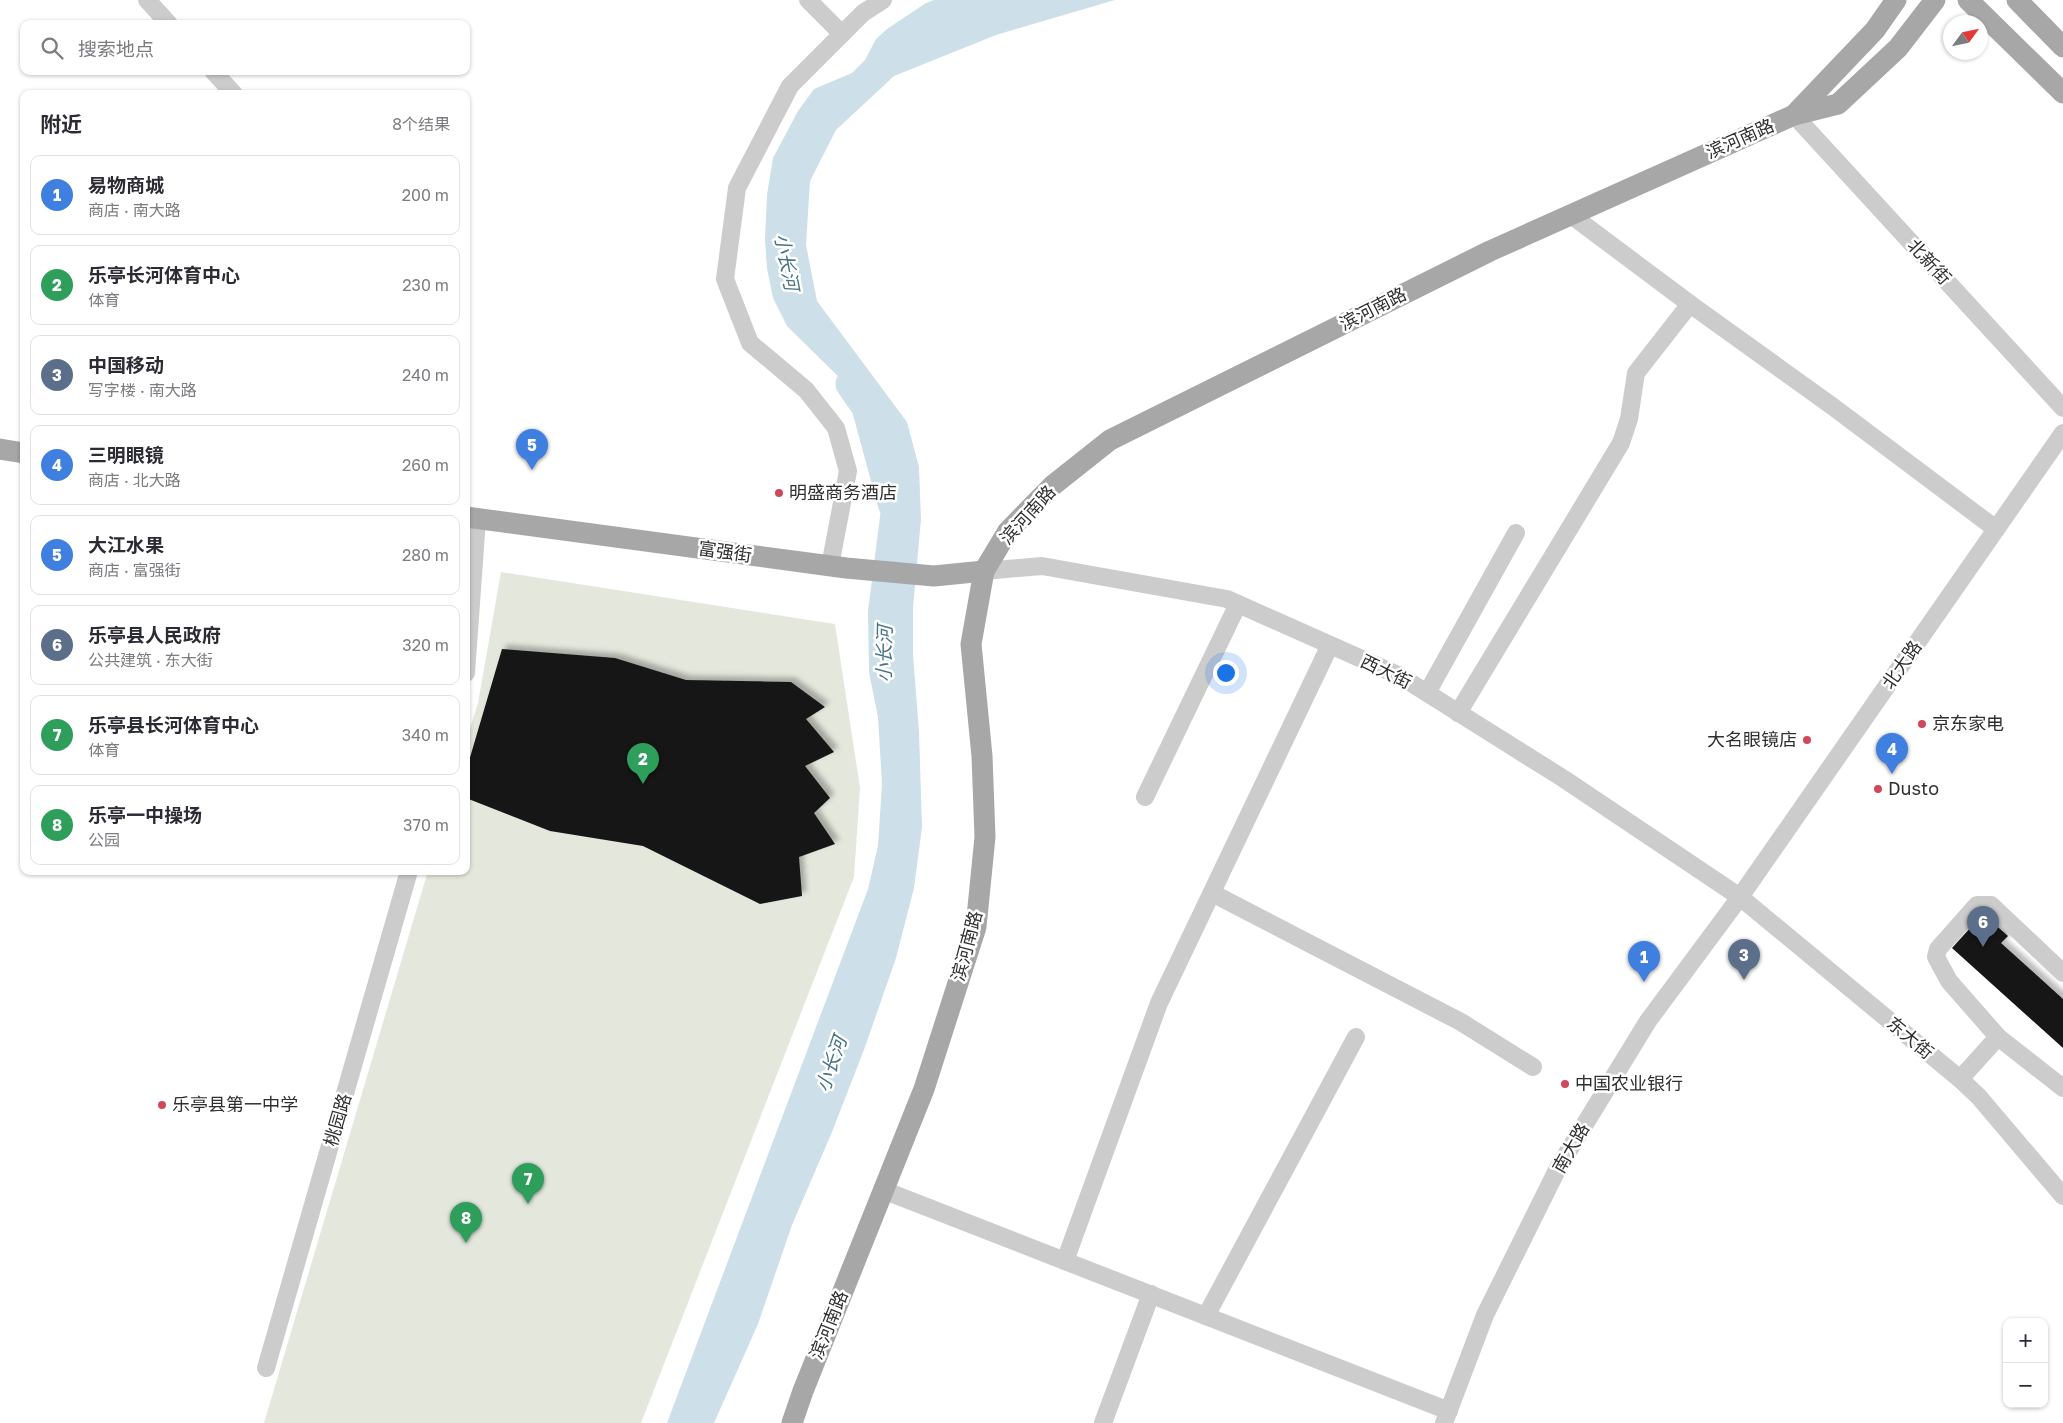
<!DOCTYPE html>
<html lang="zh">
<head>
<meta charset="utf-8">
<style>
  body { margin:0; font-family:"Golos Text","Noto Sans SC",sans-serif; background:#f2f2f3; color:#2b2b33 }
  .controls { position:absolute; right:15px; bottom:15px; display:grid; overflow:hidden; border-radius:10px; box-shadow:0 1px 4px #0004 }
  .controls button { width:45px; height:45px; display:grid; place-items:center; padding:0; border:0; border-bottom:1px solid #e1e1e2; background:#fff; color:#2b2b33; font:25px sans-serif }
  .compass { position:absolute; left:1943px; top:15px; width:45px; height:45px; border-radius:50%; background:#fff; box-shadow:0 1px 4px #0004; rotate:57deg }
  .you { position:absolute; left:1225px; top:672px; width:18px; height:18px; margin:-12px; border:4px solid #fff; border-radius:50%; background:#1a73e8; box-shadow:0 0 0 8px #1a73e833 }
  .badge { display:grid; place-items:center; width:32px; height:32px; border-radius:50%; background:#2563eb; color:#fff; font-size:16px; font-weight:700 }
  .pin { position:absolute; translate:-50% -41px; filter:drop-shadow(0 1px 2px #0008) }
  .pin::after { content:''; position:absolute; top:26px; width:18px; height:15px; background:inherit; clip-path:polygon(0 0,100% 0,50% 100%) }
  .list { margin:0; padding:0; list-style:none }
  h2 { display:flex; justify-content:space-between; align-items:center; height:65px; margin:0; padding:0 20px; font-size:21px }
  h2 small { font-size:16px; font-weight:400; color:#7c7c81 }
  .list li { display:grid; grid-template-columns:32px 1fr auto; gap:15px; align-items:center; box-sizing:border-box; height:80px; margin:0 10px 10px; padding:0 10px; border:1px solid #e1e1e2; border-radius:10px }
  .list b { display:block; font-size:19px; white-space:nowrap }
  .list p { margin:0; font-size:16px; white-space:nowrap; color:#7c7c81 }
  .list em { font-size:16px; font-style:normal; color:#7c7c81 }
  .icon { flex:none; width:28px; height:28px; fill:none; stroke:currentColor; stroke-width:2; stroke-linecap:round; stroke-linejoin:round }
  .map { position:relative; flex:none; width:2063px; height:1423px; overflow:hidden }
  .search { position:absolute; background:#fff; box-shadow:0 1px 4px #0004; left:20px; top:20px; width:450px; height:55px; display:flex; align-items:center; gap:12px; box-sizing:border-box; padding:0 18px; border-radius:10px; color:#7c7c81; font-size:19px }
  .panel { position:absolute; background:#fff; box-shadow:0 1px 4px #0004; left:20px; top:90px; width:450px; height:785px; border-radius:10px }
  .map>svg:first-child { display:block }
  .green { fill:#e3e7dc }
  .water { fill:#cddfe8 }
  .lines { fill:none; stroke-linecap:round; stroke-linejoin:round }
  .river { stroke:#cddfe8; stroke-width:31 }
  .building { fill:#161616; filter:url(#shadow) }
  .minor { stroke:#ccc; stroke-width:18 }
  .major { stroke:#a7a7a7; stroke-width:21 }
  .poi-dot { fill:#cf485b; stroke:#fff; stroke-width:2 }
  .labels { text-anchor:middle; stroke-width:5; stroke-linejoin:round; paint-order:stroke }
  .street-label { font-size:18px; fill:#2f2f2f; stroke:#fff }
  .poi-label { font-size:18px; fill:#2f2f2f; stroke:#fff; text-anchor:start }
  .water-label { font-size:19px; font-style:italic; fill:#477387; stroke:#fff }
</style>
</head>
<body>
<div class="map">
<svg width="2063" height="1423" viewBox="0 0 2063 1423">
  <defs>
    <filter id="shadow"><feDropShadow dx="4.5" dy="-4.5" stdDeviation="2.5" flood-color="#0004"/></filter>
  </defs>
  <rect width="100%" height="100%" fill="#fff"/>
  <path class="green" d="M501 572 835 624 860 788 854 877 641 1423H264L428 871H466V741L478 703Z"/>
  <path class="water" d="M934 0H1115L996 35 894 76 836 130 810 181 806 245 817 301 907 422 919 467 921 519 913 608V654L919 732 922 827 914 888 896 958 865 1047 832 1132 792 1225 758 1324 714 1423H667L868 889 878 846 882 784 878 717 869 672 868 611 882 501V454L871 422 853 391 787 326 773 298 767 268 765 240 767 195 773 158 798 111 814 89 852 73 865 60 876 39 887 29 926 3Z"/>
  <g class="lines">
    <path class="river" d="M851 384 867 407 893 503"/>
  </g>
  <g class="building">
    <path d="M502 649 615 658 686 680 791 682 825 707 806 719 834 752 805 766 830 798 814 813 835 844 799 857 802 896 760 904 643 846 550 831 466 798V771Z"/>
    <path d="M1983 914 2008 936 2001 943 2063 999V1048L1952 948Z"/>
  </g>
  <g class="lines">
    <g class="minor">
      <path d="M147 0 169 24"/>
      <path d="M808 0 842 34"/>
      <path d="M213 71 234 94"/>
      <path d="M1794 115 2063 408"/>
      <path d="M1690 304 1832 406 1996 529"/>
      <path d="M830 566 848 471 836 428 806 390 750 343 725 279 737 188 790 86 863 13 883 0"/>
      <path d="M984 571 1042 566 1227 599 1400 676 1564 779 1740 897 1960 1079 1979 1097 2063 1196"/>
      <path d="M466 673 477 519"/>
      <path d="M1427 693 1516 533"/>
      <path d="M1458 713 1621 443 1629 419 1636 373 1690 304 1571 215"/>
      <path d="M1145 797 1238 604"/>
      <path d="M1212 893 1461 1022 1533 1067"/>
      <path d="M2063 973 1991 905H1977L1938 949 1936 957 1949 981 1998 1037 2063 1088"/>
      <path d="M1960 1079 1998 1037"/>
      <path d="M883 1190 1449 1411"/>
      <path d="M1065 1261 1159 1003 1330 645"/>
      <path d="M1206 1316 1356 1037"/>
      <path d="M266 1368 409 871"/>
      <path d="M1103 1423 1151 1294"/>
      <path d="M1444 1423 1485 1315 1558 1168 1648 1021 1740 897 2063 433"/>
    </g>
    <g class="major">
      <path d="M1968 0 2063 93"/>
      <path d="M2017 0 2063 47"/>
      <path d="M1794 115 1875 30 1896 0"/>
      <path d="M0 449 24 453"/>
      <path d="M466 517 846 568 934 576 984 571"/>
      <path d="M792 1423 803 1391 924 1089 976 927 985 837 982 756 971 644 984 571 1008 531 1052 486 1110 440 1490 251 1794 115 1838 104 1898 48 1935 0"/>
    </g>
  </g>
  <g class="poi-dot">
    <circle cx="779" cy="493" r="5"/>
    <circle cx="1922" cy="724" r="5"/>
    <circle cx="1807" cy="740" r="5"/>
    <circle cx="1878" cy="789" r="5"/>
    <circle cx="1565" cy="1084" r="5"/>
    <circle cx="162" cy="1105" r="5"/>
  </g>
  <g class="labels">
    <g class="street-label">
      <text transform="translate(1740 139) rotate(-24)" y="6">滨河南路</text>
      <text transform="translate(1929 262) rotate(47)" y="6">北新街</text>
      <text transform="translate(1373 309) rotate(-27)" y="6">滨河南路</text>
      <text transform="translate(1028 515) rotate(-48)" y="6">滨河南路</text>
      <text transform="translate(725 552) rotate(8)" y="6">富强街</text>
      <text transform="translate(1902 665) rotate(-55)" y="6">北大路</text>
      <text transform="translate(1386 672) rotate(26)" y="6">西大街</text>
      <text transform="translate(967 946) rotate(-75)" y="6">滨河南路</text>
      <text transform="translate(1910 1038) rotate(40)" y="6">东大街</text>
      <text transform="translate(338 1120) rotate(-74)" y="6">桃园路</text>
      <text transform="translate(1571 1148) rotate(-60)" y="6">南大路</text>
      <text transform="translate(829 1325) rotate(-68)" y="6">滨河南路</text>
    </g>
    <g class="poi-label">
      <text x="789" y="499">明盛商务酒店</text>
      <text x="1932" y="730">京东家电</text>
      <text x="1797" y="746" text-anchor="end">大名眼镜店</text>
      <text x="1888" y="795">Dusto</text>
      <text x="1575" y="1090">中国农业银行</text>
      <text x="172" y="1111">乐亭县第一中学</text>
    </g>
    <g class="water-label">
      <text transform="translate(787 262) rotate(79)" y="7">小长河</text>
      <text transform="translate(884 654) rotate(-89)" y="7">小长河</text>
      <text transform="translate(831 1064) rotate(-71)" y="7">小长河</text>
    </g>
  </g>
</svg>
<div class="controls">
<button>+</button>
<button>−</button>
</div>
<svg class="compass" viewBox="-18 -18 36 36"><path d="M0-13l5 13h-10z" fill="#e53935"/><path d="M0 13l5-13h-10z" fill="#7c7c81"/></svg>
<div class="you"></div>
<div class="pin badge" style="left:1644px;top:982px;background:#3f7fe0">1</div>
<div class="pin badge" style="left:643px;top:784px;background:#2e9e5b">2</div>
<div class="pin badge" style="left:1744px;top:980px;background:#5c6f8a">3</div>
<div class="pin badge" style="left:1892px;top:774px;background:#3f7fe0">4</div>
<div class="pin badge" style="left:532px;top:470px;background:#3f7fe0">5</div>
<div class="pin badge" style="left:1983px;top:947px;background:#5c6f8a">6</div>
<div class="pin badge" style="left:528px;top:1204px;background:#2e9e5b">7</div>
<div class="pin badge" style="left:466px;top:1243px;background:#2e9e5b">8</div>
<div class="search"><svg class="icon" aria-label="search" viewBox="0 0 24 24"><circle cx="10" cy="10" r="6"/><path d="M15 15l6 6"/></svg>搜索地点</div>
<section class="panel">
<h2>附近<small>8个结果</small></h2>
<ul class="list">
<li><span class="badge" style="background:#3f7fe0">1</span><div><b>易物商城</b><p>商店 · 南大路</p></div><em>200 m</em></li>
<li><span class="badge" style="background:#2e9e5b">2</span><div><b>乐亭长河体育中心</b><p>体育</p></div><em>230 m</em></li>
<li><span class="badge" style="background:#5c6f8a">3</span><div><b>中国移动</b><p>写字楼 · 南大路</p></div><em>240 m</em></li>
<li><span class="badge" style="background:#3f7fe0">4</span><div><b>三明眼镜</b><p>商店 · 北大路</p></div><em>260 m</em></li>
<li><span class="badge" style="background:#3f7fe0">5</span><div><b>大江水果</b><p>商店 · 富强街</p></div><em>280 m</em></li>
<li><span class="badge" style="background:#5c6f8a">6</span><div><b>乐亭县人民政府</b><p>公共建筑 · 东大街</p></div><em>320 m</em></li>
<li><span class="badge" style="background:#2e9e5b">7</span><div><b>乐亭县长河体育中心</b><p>体育</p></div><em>340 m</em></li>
<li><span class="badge" style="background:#2e9e5b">8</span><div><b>乐亭一中操场</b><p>公园</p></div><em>370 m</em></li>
</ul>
</section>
</div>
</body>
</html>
